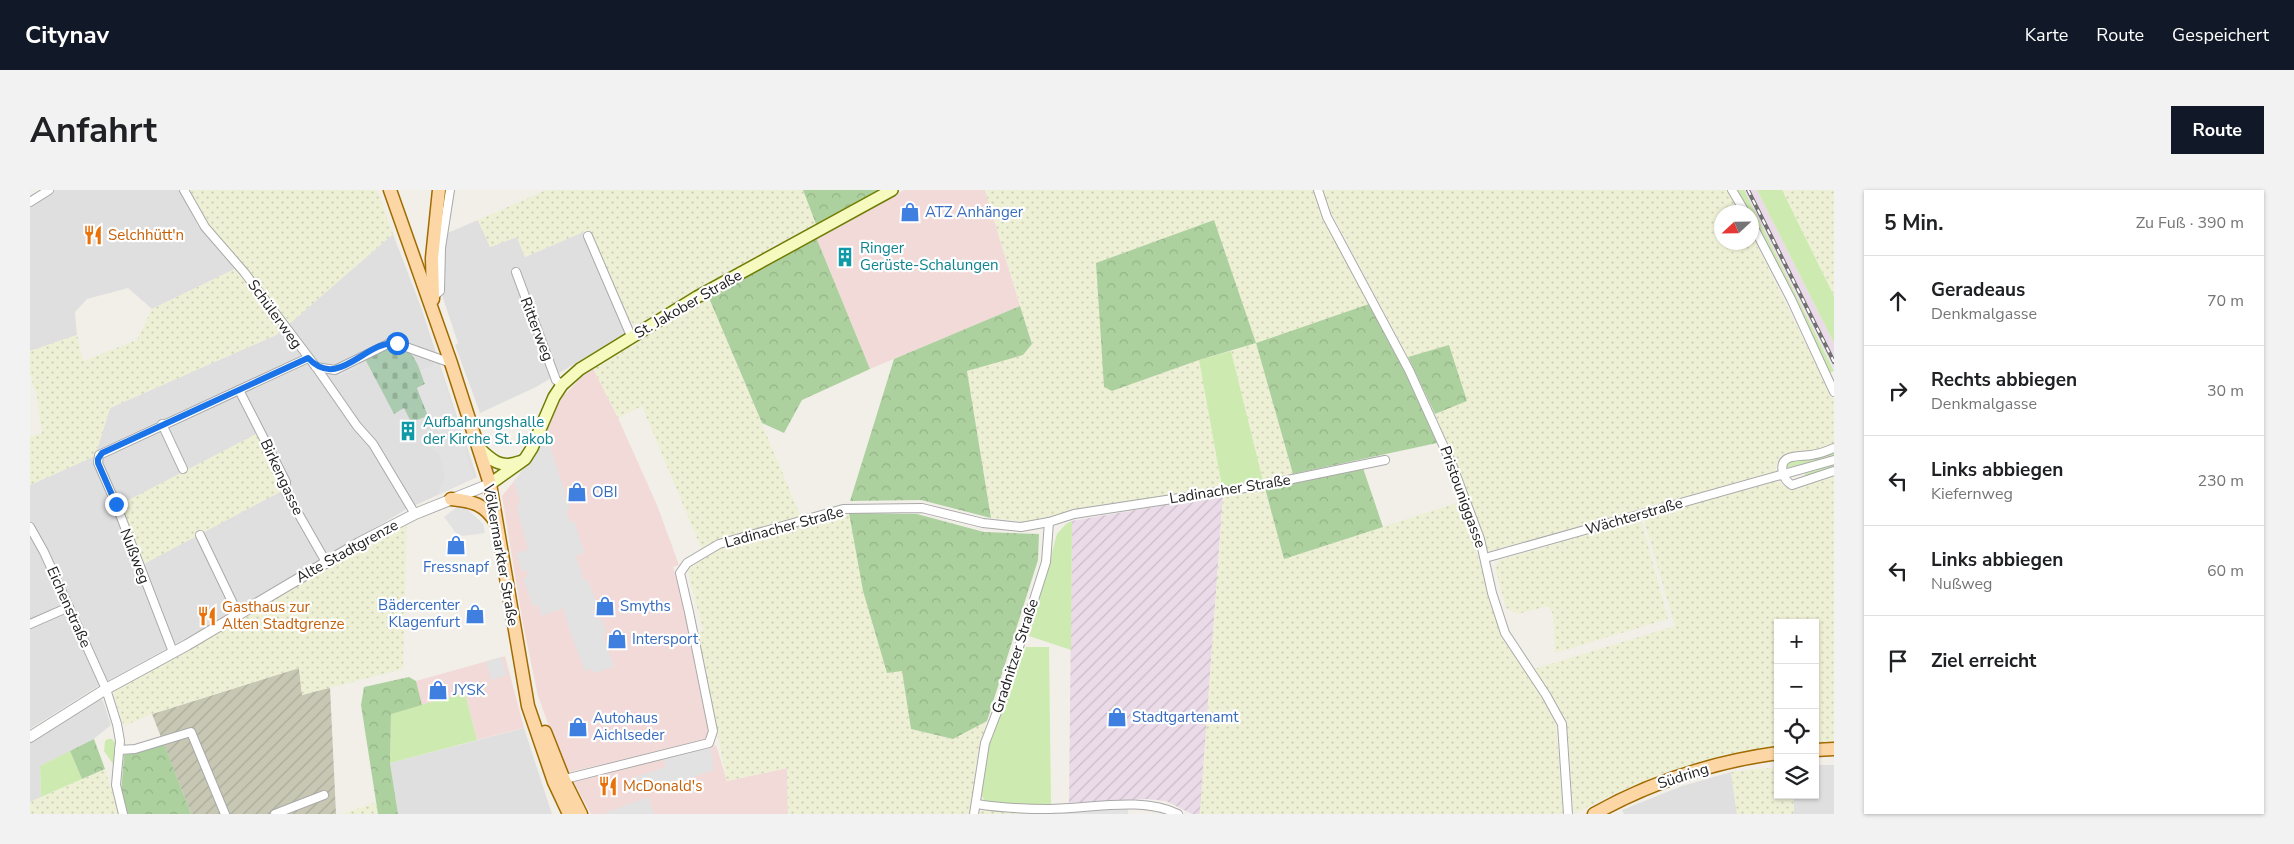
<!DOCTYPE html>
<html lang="de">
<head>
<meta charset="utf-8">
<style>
  body { margin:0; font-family:"Nunito Sans",sans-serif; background:#f2f2f2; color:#202124 }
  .controls { position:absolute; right:15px; bottom:15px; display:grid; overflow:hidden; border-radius:0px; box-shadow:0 1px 4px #0004 }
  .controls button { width:45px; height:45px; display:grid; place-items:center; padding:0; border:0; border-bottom:1px solid #e0e0e0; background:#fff; color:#202124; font:25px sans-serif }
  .compass { position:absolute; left:1684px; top:15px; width:45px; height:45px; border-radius:50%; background:#fff; box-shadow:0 1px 4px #0004; rotate:248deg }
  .stop { position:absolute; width:15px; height:15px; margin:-11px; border:4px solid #1a73e8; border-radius:50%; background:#fff }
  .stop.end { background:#1a73e8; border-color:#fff; box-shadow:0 1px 5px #0008 }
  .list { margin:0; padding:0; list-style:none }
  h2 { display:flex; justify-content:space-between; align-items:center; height:65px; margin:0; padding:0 20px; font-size:21px }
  h2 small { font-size:16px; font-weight:400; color:#757577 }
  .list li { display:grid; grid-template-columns:32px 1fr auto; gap:15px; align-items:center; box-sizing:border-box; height:90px; padding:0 20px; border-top:1px solid #e0e0e0 }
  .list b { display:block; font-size:19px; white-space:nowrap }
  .list p { margin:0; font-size:16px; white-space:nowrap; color:#757577 }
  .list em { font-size:16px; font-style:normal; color:#757577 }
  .icon { flex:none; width:28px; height:28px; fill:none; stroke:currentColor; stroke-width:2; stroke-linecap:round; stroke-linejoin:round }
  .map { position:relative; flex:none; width:1804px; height:624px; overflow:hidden; border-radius:0px }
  header { display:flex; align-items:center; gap:30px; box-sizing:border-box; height:70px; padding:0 25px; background:#111827; color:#fff }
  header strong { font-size:24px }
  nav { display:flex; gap:28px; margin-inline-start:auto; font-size:18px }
  .intro { display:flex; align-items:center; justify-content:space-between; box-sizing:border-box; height:120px; padding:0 30px }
  h1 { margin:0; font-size:35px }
  .button { padding:12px 22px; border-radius:0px; background:#111827; color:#fff; font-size:18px; font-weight:700 }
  main { display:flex; gap:30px; padding:0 30px }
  aside { flex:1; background:#fff; border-radius:0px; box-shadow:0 1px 4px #0004 }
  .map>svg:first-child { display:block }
  .residential { fill:#e0dfdf }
  .commercial { fill:#f2dad9 }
  .industrial { fill:url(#industrial-furrows) }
  .railway { fill:#ebdbe8 }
  .construction { fill:url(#construction-furrows) }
  .farmland { fill:url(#farmland-dots) }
  .grass { fill:#cdebb0 }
  .forest { fill:url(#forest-crowns) }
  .cemetery { fill:url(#cemetery-stones) }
  .parking { fill:#e2e2e2 }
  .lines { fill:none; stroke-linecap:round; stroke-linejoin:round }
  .minor-casing { stroke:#a9a9a9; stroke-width:10 }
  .tertiary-casing { stroke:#a9a9a9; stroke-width:12 }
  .secondary-casing { stroke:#707d05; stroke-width:14 }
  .primary-casing { stroke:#a06b00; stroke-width:15 }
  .minor { stroke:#fff; stroke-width:8 }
  .tertiary { stroke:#fff; stroke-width:10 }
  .secondary { stroke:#f7fabf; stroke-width:11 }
  .primary { stroke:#fcd6a4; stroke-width:12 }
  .rail-casing { stroke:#707070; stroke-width:4 }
  .rail { stroke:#fff; stroke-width:2; stroke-dasharray:5.5; stroke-linecap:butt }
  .route { stroke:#1a73e8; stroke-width:6 }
  .labels { text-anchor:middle; stroke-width:4.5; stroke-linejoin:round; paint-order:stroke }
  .shop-label { font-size:15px; fill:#366cbe; stroke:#fff; text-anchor:start }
  .food-label { font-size:15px; fill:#c56008; stroke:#fff; text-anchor:start }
  .culture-label { font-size:15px; fill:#0d838f; stroke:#fff; text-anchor:start }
  .street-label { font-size:15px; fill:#222; stroke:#fff }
</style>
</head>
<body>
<header>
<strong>Citynav</strong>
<nav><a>Karte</a><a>Route</a><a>Gespeichert</a></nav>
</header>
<div class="intro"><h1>Anfahrt</h1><a class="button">Route</a></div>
<main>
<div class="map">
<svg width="1804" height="624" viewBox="0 0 1804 624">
  <defs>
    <pattern id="industrial-furrows" width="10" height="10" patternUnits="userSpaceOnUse" patternTransform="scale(1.25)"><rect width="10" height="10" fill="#ebdbe8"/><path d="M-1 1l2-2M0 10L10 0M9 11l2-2" fill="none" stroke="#c9bcc7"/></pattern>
    <pattern id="construction-furrows" width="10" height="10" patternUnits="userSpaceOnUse" patternTransform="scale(1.25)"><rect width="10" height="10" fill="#c7c7b4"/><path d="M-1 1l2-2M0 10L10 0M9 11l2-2" fill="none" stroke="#abab9a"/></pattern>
    <pattern id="farmland-dots" width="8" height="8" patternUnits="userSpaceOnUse" patternTransform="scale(1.25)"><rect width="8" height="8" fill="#eef0d5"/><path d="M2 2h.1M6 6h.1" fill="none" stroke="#ccceb7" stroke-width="1.8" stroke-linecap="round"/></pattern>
    <pattern id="forest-crowns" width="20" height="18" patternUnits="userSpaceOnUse" patternTransform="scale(1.25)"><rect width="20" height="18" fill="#add19e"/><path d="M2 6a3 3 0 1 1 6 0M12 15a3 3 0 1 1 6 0" fill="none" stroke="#95b388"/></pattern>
    <pattern id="cemetery-stones" width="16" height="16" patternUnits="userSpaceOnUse" patternTransform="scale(1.25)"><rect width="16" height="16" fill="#aacbaf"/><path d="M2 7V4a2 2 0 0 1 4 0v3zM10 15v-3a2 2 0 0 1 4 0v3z" fill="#92ae96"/></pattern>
  </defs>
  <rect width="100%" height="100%" fill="#f2efe9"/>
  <g class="residential">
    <path d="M22 0H150L168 36 207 78 122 119 98 98 57 109 45 122 47 145 0 161V15L13 9Z"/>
    <path d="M448 30 460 57 487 47 495 67 553 42 596 143 506 197 450 223 425 155 428 153 412 105 415 44Z"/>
    <path d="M363 44 391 117 447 287 377 319 169 441 68 496 0 539V295L65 266 80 218 246 145Z"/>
    <path d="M69 508 73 511 81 535 61 551 10 576 11 607 0 612V553Z"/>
    <path d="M494 538 522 624H368L360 573Z"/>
    <path d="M1785 575H1804V624H1764L1763 605H1785Z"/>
    <path d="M1701 582 1707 624H1594L1592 620 1652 596Z"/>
  </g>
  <g class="commercial">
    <path d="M874 0H955L990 116 840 179 786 47Z"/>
    <path d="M562 176 588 228 627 315 649 375 643 377 652 406 680 542 674 550 540 582 534 578 508 506 493 434 472 306 505 265 526 214Z"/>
    <path d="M475 466 494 538 447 550 435 503 392 515 386 491Z"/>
    <path d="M686 555 697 591 757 578 758 624H561L542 589Z"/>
  </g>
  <path class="industrial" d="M1193 305 1170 624H1162L1136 611 1116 609 1039 613 1042 331Z"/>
  <path class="railway" d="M1714 0H1727L1804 153V179Z"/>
  <path class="construction" d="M269 478 272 505 300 497 306 624H161L122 524Z"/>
  <g class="farmland">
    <path d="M157 0H347L363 44 258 135 217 79 178 36Z"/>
    <path d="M516 0H773L786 34 749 54 743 53 742 58 606 135 598 130 558 40 495 67 487 47 460 57 448 30Z"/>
    <path d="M955 0H1283L1291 24 1339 114 1226 153 1263 284 1233 291 1201 161 1226 153 1183 30 1067 73 1083 201 1169 170 1192 297 1047 319 1006 333 961 328 937 181 993 165 1002 154Z"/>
    <path d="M1293 0H1699L1710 22H1692V52H1722V45L1804 211V253L1790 259 1758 263 1749 267 1745 282 1457 362 1405 224 1437 211 1419 155 1378 167 1300 20Z"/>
    <path d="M1752 0H1804V106L1789 75Z"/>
    <path d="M207 78 252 140 246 145 80 218 65 266 0 295V247L12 243 7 206 0 185V161L47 145 53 171 107 150 122 119Z"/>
    <path d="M679 108 774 334 819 323 833 401 857 482 872 480 881 539 923 549 957 531 948 563 940 624H758L757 578 697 591 667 443 673 441 657 377 674 365 612 216 588 228 562 176Z"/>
    <path d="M228 243 253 291 252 301 112 375 89 315Z"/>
    <path d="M1804 285V553H1785V433H1748V556L1699 564 1641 581 1584 604 1544 624 1536 530 1504 479 1645 436 1613 327 1745 290 1758 298 1767 299Z"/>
    <path d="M1235 298 1254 369 1432 311 1471 447 1513 508 1526 535 1533 622 1531 624H1170L1193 305Z"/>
    <path d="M1611 329 1638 429 1525 463 1523 424 1518 416 1488 424 1476 418 1465 377 1470 370Z"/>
    <path d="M377 332 373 479 272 505 269 478 122 524 94 536 84 507V501L89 496 301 373Z"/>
    <path d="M1748 577V605H1763L1764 624H1707L1701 582Z"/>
    <path d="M75 579 89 624H0V612Z"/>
    <path d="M346 612 348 624H312Z"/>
    <path d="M953 620 1017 623V624H947Z"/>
  </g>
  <g class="grass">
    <path d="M1705 0H1714L1804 181 1799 183 1729 45 1722 29V22H1718Z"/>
    <path d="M1727 0H1752L1804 106V153Z"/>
    <path d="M1201 161 1233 291 1192 297 1169 170Z"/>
    <path d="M1804 260V266L1756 278V271Z"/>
    <path d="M1804 273V278L1777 286 1774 284Z"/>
    <path d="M1042 331 1041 460 999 446 1027 344 1036 334Z"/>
    <path d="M996 457H1019L1021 615H977L955 612 950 602 958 552Z"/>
    <path d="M435 503 447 550 360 573 361 523Z"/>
    <path d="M78 549H82L85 553 83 574 74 561 75 551Z"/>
    <path d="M40 561 52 589 11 607 10 576Z"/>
  </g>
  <g class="forest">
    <path d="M773 0H848L786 34Z"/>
    <path d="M1184 30 1226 153 1339 114 1376 181 1407 253 1263 284 1226 153 1169 170 1082 201 1074 197 1066 73Z"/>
    <path d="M786 47 840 179 772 210 754 243 732 233 679 108Z"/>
    <path d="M990 116 1002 154 993 165 937 181 961 328 891 310 820 311 864 169Z"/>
    <path d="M1419 155 1437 211 1405 224 1378 167Z"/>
    <path d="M1333 278 1353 337 1254 369 1235 298Z"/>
    <path d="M819 323 887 324 954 342 1009 344 1008 370 957 531 923 549 881 539 872 481 857 483 833 401Z"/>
    <path d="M379 487 386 491 392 515 361 524 360 573 368 624H348L331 515 334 497Z"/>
    <path d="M64 549 75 579 52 589 40 561Z"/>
    <path d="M134 554 161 624H98L91 603 94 565Z"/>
  </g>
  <path class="cemetery" d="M362 155C384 157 388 175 395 194L387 198 398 226 381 232 374 218 364 224 335 169Z"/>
  <g class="parking">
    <path d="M329 172 330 176 309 187 307 182Z"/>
    <path d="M404 173 409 175 444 287 409 304V300L415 287 409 263 402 259 398 250 409 244 398 226 387 198 395 194 390 180 402 176Z"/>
    <path d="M517 246 540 319 536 321 540 332 544 331 554 362 546 366 554 391 558 390 566 412 563 419 566 427 572 430 576 441 573 446 584 477 564 483 562 479 555 481 539 439 534 418 512 426 508 415 503 416 493 389 498 386 496 380 492 381 486 364 498 359 487 319 490 311 484 292Z"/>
    <path d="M434 316 453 334 455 343 433 346 426 343 414 327 427 317Z"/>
    <path d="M471 467 477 485 461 490 456 472Z"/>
    <path d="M681 557 684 580 617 603V597L608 601 605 587 636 577 634 568Z"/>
    <path d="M618 607 624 624H575V623Z"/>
    <path d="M1098 619V624H1019V623Z"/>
  </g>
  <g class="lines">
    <defs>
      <g id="minor">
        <path d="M154 0 175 37 214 82 286 177 327 236 343 254 385 324"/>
        <path d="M1288 0 1297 27 1379 180 1423 277 1450 349 1462 403 1475 443 1516 505 1532 534 1538 624"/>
        <path d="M1702 0 1715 22"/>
        <path d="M0 12 19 0"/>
        <path d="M1722 34 1761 109 1804 202"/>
        <path d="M558 46 601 146"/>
        <path d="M486 82 526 190 532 195"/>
        <path d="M403 107 410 101 411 58 420 0"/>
        <path d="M286 177 305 180 362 152 421 173"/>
        <path d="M209 200 256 292V302L296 372"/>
        <path d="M132 234 153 279"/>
        <path d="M1804 258C1797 261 1789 264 1781 265 1769 267 1748 263 1753 283 1754 289 1757 292 1762 295L1804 281"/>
        <path d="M0 337 14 362 76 499 87 534 90 551 86 595 93 624"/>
        <path d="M170 345 208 424"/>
        <path d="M1455 368 1804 270"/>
        <path d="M0 434 39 417"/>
        <path d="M143 462 86 314 68 273 69 265 278 168"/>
        <path d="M89 560 105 559 161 542 195 624"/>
        <path d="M531 590 679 553 683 541 659 422 650 383 657 373 689 354 813 319 892 318 953 333 991 337 1019 332"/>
        <path d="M947 614C971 618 995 619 1019 619 1059 619 1112 606 1148 624"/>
        <path d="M245 624 294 605"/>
        <path d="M944 624 955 553 974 504 1016 372 1019 332 1044 324 1228 296 1355 270"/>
      </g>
      <path id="tertiary" d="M0 547 76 499 157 455 329 353 385 324 460 294"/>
      <g id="secondary">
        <path d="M449 258C461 270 471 279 489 272"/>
        <path d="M460 294 495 269 502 258 524 207 532 195 550 179 667 107 862 0"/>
      </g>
      <g id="primary">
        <path d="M360 0 421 173 460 294 498 516 524 592 539 624"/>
        <path d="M403 109 402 68 409 0"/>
        <path d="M421 309C442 311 455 314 466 333"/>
        <path d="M515 542 534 590 551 624"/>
        <path d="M1785 560 1804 559"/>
        <path d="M1564 624C1621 592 1683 572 1748 563"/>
      </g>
    </defs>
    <use href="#minor" class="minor-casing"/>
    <use href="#tertiary" class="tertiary-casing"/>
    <use href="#secondary" class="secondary-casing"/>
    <use href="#primary" class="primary-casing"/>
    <use href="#minor" class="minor"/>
    <use href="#tertiary" class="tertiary"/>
    <use href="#secondary" class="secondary"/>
    <use href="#primary" class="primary"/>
    <defs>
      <path id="rail" d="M1718 0 1804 172"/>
    </defs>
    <use href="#rail" class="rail-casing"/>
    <use href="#rail" class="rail"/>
  </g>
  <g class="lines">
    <path class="route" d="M86 314 68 273V269L72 263 278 168C309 201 335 150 367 153"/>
  </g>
  <defs>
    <symbol id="shop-bare" viewBox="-9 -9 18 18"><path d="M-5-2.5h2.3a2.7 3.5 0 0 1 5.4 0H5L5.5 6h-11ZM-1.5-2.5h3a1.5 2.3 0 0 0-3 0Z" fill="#3f7fe0" stroke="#fff" stroke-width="2.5" paint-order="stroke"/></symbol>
    <symbol id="restaurant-bare" viewBox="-9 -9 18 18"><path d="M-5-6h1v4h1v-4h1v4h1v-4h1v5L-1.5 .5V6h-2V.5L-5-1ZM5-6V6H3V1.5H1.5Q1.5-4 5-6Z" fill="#e8710a" stroke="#fff" stroke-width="2.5" paint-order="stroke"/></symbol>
    <symbol id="building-bare" viewBox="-9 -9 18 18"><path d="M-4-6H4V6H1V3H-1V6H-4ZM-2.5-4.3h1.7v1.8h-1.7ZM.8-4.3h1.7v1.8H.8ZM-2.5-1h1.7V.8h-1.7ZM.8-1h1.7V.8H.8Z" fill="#0f9aa8" stroke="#fff" stroke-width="2.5" paint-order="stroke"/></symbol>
  </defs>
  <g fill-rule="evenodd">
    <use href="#shop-bare" x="866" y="8" width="28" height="28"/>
    <use href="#restaurant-bare" x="49" y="31" width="28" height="28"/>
    <use href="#building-bare" x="801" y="53" width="28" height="28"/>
    <use href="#building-bare" x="364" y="227" width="28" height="28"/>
    <use href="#shop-bare" x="533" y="288" width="28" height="28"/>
    <use href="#shop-bare" x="412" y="341" width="28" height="28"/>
    <use href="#shop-bare" x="561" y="402" width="28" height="28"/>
    <use href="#shop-bare" x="431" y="410" width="28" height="28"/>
    <use href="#restaurant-bare" x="163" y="412" width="28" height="28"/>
    <use href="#shop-bare" x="573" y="435" width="28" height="28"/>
    <use href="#shop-bare" x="394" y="486" width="28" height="28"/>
    <use href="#shop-bare" x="1073" y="513" width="28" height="28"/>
    <use href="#shop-bare" x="534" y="523" width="28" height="28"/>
    <use href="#restaurant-bare" x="564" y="582" width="28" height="28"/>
  </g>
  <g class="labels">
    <g class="shop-label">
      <text x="895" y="27">ATZ Anhänger</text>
      <text x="562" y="307">OBI</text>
      <text x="426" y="382" text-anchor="middle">Fressnapf</text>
      <text x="430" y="420" text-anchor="end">Bädercenter<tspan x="430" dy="17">Klagenfurt</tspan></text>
      <text x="590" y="421">Smyths</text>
      <text x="602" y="454">Intersport</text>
      <text x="423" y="505">JYSK</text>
      <text x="1102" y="532">Stadtgartenamt</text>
      <text x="563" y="533">Autohaus<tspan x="563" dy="17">Aichlseder</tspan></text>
    </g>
    <g class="food-label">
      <text x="78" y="50">Selchhütt'n</text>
      <text x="192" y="422">Gasthaus zur<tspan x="192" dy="17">Alten Stadtgrenze</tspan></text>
      <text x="593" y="601">McDonald's</text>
    </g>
    <g class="culture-label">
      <text x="830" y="63">Ringer<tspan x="830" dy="17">Gerüste-Schalungen</tspan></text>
      <text x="393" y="237">Aufbahrungshalle<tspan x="393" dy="17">der Kirche St. Jakob</tspan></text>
    </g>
    <g class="street-label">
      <text transform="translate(658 114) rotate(-30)" y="5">St. Jakober Straße</text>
      <text transform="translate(245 124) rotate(54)" y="5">Schülerweg</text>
      <text transform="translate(507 139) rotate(69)" y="5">Ritterweg</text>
      <text transform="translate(252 287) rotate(65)" y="5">Birkengasse</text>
      <text transform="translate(1200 299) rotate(-9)" y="5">Ladinacher Straße</text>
      <text transform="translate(1433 307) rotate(70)" y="5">Pristouniggasse</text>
      <text transform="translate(1604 326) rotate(-16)" y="5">Wächterstraße</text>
      <text transform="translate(754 337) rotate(-15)" y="5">Ladinacher Straße</text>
      <text transform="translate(317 361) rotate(-29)" y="5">Alte Stadtgrenze</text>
      <text transform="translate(471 365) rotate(80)" y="5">Völkermarkter Straße</text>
      <text transform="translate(105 366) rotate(69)" y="5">Nußweg</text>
      <text transform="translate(39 417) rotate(66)" y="5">Eichenstraße</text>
      <text transform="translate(985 466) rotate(-72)" y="5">Gradnitzer Straße</text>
      <text transform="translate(1653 586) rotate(-18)" y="5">Südring</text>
    </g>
  </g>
</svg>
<div class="controls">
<button>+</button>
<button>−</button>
<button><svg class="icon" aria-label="locate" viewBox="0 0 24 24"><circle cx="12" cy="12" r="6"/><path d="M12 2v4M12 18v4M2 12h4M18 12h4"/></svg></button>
<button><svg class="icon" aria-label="layers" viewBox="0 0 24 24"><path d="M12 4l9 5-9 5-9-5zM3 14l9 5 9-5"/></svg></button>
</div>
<svg class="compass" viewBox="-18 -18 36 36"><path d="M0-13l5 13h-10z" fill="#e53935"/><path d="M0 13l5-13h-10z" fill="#757577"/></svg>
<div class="stop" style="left:367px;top:153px"></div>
<div class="stop end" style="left:86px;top:314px"></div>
</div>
<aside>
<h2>5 Min.<small>Zu Fuß · 390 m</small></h2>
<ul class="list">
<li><svg class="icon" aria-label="ahead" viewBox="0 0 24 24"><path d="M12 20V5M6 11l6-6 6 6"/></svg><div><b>Geradeaus</b><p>Denkmalgasse</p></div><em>70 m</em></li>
<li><svg class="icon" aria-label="right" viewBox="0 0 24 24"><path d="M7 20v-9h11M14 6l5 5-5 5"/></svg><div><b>Rechts abbiegen</b><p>Denkmalgasse</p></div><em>30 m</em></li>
<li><svg class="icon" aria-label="left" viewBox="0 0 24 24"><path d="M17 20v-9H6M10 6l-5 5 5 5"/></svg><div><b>Links abbiegen</b><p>Kiefernweg</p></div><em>230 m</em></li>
<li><svg class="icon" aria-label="left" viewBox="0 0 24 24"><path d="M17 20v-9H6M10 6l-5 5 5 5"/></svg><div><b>Links abbiegen</b><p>Nußweg</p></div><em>60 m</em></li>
<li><svg class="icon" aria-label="arrive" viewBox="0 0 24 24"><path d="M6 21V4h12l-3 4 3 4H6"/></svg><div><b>Ziel erreicht</b></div></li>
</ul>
</aside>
</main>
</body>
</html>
